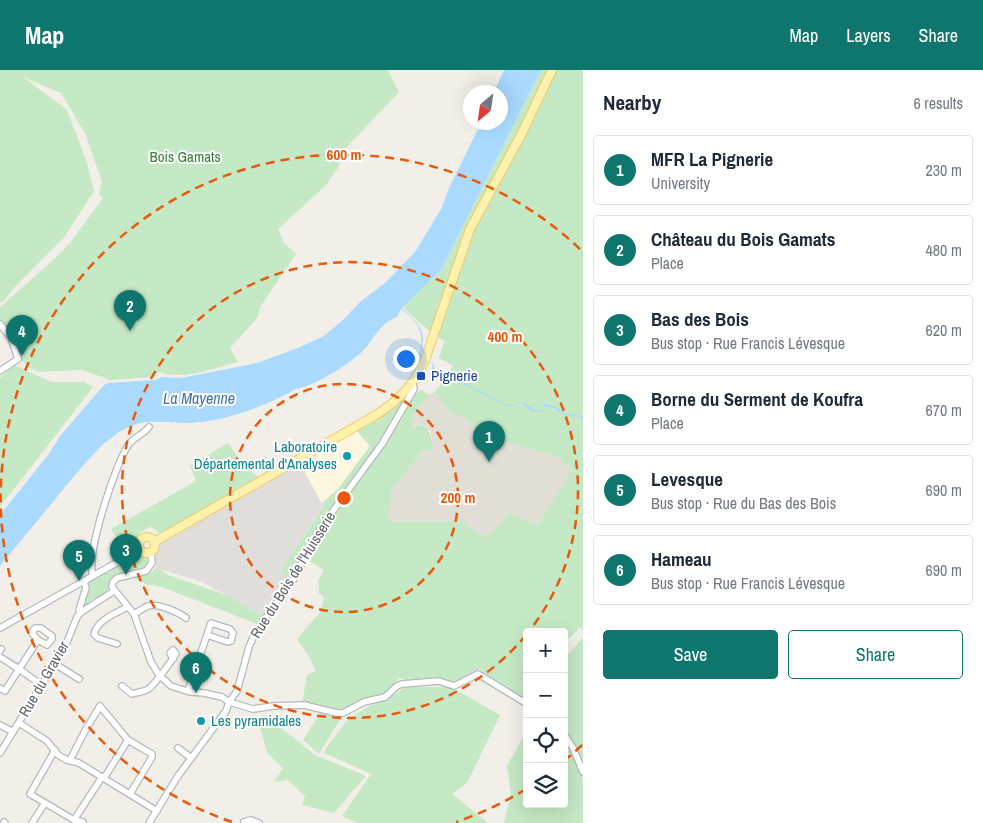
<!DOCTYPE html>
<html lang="en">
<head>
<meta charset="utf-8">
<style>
  body { margin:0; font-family:"Archivo Narrow",sans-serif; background:#f6f6f7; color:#1f2937 }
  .controls { position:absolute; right:15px; bottom:15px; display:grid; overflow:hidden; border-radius:5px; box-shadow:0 5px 20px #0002 }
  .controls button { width:45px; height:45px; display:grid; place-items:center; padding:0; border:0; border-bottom:1px solid #e0e1e3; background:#fff; color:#1f2937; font:25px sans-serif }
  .compass { position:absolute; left:463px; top:15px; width:45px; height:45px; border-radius:50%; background:#fff; box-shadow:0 5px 20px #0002; rotate:209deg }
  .you { position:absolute; left:405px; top:288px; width:18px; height:18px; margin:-12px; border:4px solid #fff; border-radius:50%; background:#1a73e8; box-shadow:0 0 0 8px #1a73e833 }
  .badge { display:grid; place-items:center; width:32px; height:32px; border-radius:50%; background:#0f766e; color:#fff; font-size:16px; font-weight:700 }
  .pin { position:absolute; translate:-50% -41px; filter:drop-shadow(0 1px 2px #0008) }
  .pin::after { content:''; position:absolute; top:26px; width:18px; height:15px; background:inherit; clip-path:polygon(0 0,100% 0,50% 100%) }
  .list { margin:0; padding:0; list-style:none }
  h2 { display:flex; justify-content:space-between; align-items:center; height:65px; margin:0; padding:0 20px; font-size:21px }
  h2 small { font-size:16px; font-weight:400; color:#747a83 }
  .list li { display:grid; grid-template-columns:32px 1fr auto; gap:15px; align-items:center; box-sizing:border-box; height:70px; margin:0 10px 10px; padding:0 10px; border:1px solid #e0e1e3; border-radius:5px }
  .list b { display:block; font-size:19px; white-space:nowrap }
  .list p { margin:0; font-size:16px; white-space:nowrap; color:#747a83 }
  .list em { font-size:16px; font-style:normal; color:#747a83 }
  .actions { display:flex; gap:10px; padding:15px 20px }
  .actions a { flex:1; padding:11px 0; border:1px solid #0f766e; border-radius:5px; text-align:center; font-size:18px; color:#0f766e }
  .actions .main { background:#0f766e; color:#fff }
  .icon { flex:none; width:28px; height:28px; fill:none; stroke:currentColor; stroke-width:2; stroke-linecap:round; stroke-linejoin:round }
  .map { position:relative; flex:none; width:583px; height:753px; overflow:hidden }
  header { display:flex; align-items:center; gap:30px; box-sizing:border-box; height:70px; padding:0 25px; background:#0f766e; color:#fff }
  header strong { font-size:24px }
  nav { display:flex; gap:28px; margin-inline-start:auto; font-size:18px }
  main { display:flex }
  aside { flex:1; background:#fff }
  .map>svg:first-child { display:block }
  .commercial { fill:#fef7e0 }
  .industrial { fill:#e0deda }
  .education { fill:#e1ded6 }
  .green { fill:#c5e8c5 }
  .water { fill:#aadaff }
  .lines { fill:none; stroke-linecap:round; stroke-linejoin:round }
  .minor-casing { stroke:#b5b8bc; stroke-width:8 }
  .major-casing { stroke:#f2c960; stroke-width:10 }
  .minor { stroke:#fff; stroke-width:5.5 }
  .major { stroke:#fff2af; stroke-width:8 }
  .ring { fill:none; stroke:#e8590c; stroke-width:2.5; stroke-dasharray:9 6 }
  .transit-dot { fill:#1a4fb4; stroke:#fff; stroke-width:2 }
  .culture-dot { fill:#0f9aa8; stroke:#fff; stroke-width:2 }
  .labels { text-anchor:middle; stroke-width:4; stroke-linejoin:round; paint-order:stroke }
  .park-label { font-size:15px; fill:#348238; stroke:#fff }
  .transit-label { font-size:15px; fill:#164399; stroke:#fff; text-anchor:start }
  .culture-label { font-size:15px; fill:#0d838f; stroke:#fff; text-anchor:end }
  .street-label { font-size:15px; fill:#5f6368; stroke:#fff }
  .water-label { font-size:16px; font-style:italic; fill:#4174aa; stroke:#fff }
  .centre { fill:#e8590c; stroke:#fff; stroke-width:2.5 }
  .ring-label { font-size:15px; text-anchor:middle; font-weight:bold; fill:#e8590c; stroke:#fff; stroke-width:4; stroke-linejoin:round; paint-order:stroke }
</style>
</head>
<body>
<header>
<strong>Map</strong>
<nav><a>Map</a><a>Layers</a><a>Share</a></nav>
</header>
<main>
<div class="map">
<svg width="583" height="753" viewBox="0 0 583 753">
  <rect width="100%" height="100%" fill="#f1efe8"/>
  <path class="commercial" d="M356 360 370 376 338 419 322 433 300 394Z"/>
  <path class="industrial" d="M300 394 323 436 282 499 285 507 262 546 203 512 156 498V480L160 471Z"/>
  <path class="education" d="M435 322 445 337 496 369 555 386 574 398 537 456 487 468 461 451 388 452 392 419 424 380 433 379 431 362 425 356 420 354 412 358 413 346 429 325Z"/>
  <g class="green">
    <path d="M0 0H388L399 22 341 83 339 96 326 115 278 159 284 173 296 184 260 237 258 247 230 278 238 292C213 298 183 311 159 302L152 307 110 310 82 300 38 302 29 298 19 287 0 251V237L53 190 70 173 103 128 99 124 102 111 85 63 61 23 23 7 67 40 86 90 94 121 65 166 15 217 2 233 0 231Z"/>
    <path d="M541 0H583V560L580 557 564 574V562H527V625L524 630 479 599 454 612 436 608 411 611 399 608 390 620 379 627 365 629 339 642 302 634 307 605 316 601 310 588 297 569 321 541 324 527 319 523 318 511 324 500 302 487 290 511 267 540 285 508 282 499 323 437 322 433 338 419 370 376 356 360 401 329 406 338 415 323 422 320 429 325 413 346 412 358 420 354C431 358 432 370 433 380H424L392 419 388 452 461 451 487 468 510 442 537 456 573 399 555 386 496 369 445 337 435 322 453 296 439 288 444 271 422 255 403 237 441 200Z"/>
    <path d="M14 295 51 312H84L93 317 0 437V308Z"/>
    <path d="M228 373 240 390 260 409 162 465 151 457C138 461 135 467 134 480L127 483 111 459 196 411 190 396Z"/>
    <path d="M136 485 145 486 148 491 146 496C127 508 112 496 107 523L99 529 94 528 90 531 89 535 82 538 89 518 88 512 105 503H108L117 496Z"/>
    <path d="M156 497 168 505 226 525 262 546 257 554 162 517 146 514 133 508 152 502Z"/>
    <path d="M583 567V693L580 684 564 661V589Z"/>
    <path d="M406 617H451L500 645 467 713 452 724 488 753H358L342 746 371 704 324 683 326 678 349 648 372 635 389 628Z"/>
    <path d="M322 640 342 646 319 684 303 670Z"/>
    <path d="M275 645 277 655 315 685 366 706 334 743 302 735 305 726 288 710 274 712 283 698 267 682 257 647Z"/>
    <path d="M527 661V734H564V671L570 680 583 709V753H504L511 723 507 696Z"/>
  </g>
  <g class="water">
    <path d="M504 0H541L441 200 402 238C418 252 427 261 421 283L423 287 421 288 419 285C425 264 419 251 401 239L397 247C378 253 373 274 357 286 342 298 323 310 304 317 301 318 297 318 294 320 265 337 207 358 173 352V356L172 352H147L136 354 122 360 102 375 80 399 0 496V445L48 385 61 365 104 315 108 313 154 310 162 307 181 308 257 293 298 278 324 266 345 248 360 232 386 212 415 182 441 139 449 118 481 53 500 52V22H494Z"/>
    <path d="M429 292H430L433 293 435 300 438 303 454 307 506 335H514L522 332 533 339 543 341 544 334C555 335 555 337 563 342 567 345 577 345 583 346V351L581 347C576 346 568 346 564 344 556 341 555 337 545 336L543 342 531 341 520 332 514 336H506L453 308 440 305 431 300 433 294Z"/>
  </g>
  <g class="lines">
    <defs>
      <g id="minor">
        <path d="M0 254 11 268 18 289 0 301"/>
        <path d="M151 482 152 493 146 501 117 508 113 512 112 517 134 544 151 592 159 605 171 616 190 622 204 623 222 627 229 632 253 639 273 636 304 635 337 643H343L364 632 385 627 397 616 402 614 439 611 454 616 478 604 527 634"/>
        <path d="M93 506C85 485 116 392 129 374 134 367 144 364 149 357"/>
        <path d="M80 543 79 540 86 518 84 511"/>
        <path d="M134 544C138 542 143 538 148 536 158 533 178 542 186 548"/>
        <path d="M0 558 141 479"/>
        <path d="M35 558H41L52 566V569L47 575 38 570 32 563Z"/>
        <path d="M117 574 98 568 94 564C97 550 115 544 127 537"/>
        <path d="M0 581 1 579"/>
        <path d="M0 587 19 599 38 570"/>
        <path d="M55 594 79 609"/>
        <path d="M122 616 132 624C137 622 144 622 148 619 153 617 172 590 176 584L173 580 170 583 173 589"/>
        <path d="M0 618 5 621 19 599 43 616"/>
        <path d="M188 621 211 553 230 559 233 563 231 571 228 572 207 565"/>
        <path d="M19 653 47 671 58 685 67 690 79 693 157 741"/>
        <path d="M0 655 13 662"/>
        <path d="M564 664 573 678 583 702"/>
        <path d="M178 678 191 688"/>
        <path d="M55 680 30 724 74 750 83 752"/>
        <path d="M0 683 65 577 77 547 80 543 114 521"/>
        <path d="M70 690 86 659 100 636 128 670 152 684V687L130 724"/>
        <path d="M104 708 128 670"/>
        <path d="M74 750 102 707"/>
        <path d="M4 752 5 753"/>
        <path d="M244 752 251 750 259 753"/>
        <path d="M32 753 45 733"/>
        <path d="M149 753 178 706 226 641 229 632 237 621 249 577 255 563 293 510 322 456 382 374 414 319 413 313"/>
      </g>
      <g id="major">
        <circle cx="147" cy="475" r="8"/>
        <path d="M154 472 376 345C398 331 415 314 425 290L470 159 521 65 552 0"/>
      </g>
    </defs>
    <use href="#minor" class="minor-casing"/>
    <use href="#major" class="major-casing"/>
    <use href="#minor" class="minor"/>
    <use href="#major" class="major"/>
  </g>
  <g class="ring">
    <circle cx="344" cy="428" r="114"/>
    <path d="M526 565A228 228 0 1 1 530 560"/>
    <path d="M582 675A343 343 0 0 1 564 691M526 719A343 343 0 0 1 456 752M232 752A343 343 0 1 1 582 181"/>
  </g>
  <rect class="transit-dot" x="416" y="301" width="10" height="10" rx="2.5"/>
  <g class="culture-dot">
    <circle cx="347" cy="386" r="5"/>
    <circle cx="201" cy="651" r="5"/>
  </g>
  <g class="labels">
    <g class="park-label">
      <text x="185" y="92">Bois Gamats</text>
    </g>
    <g class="transit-label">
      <text x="431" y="311">Pignerie</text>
    </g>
    <g class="culture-label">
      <text x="337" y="382">Laboratoire<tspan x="337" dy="17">Départemental d'Analyses</tspan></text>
      <text x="211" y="656" text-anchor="start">Les pyramidales</text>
    </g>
    <g class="street-label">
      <text transform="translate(293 505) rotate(-58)" y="5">Rue du Bois de l'Huisserie</text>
      <text transform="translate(44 609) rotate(-60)" y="5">Rue du Gravier</text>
    </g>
    <g class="water-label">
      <text x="199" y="334">La Mayenne</text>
    </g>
  </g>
  <circle cx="344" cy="428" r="8" class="centre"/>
  <g class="ring-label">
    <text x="344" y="90">600 m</text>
    <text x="505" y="272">400 m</text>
    <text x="458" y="433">200 m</text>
  </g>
</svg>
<div class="controls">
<button>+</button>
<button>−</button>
<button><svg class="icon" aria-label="locate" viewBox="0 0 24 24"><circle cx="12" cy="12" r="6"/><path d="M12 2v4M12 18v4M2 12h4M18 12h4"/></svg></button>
<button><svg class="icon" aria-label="layers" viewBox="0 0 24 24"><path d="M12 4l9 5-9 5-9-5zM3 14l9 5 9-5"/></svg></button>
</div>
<svg class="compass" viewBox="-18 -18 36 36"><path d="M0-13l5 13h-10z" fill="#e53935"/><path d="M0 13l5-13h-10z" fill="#747a83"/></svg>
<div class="you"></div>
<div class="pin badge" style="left:489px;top:392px">1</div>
<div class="pin badge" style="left:130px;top:261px">2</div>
<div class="pin badge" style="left:126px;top:505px">3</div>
<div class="pin badge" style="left:22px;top:286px">4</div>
<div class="pin badge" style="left:79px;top:511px">5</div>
<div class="pin badge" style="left:196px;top:623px">6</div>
</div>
<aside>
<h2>Nearby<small>6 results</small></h2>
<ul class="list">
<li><span class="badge">1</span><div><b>MFR La Pignerie</b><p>University</p></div><em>230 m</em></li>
<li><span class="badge">2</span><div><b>Château du Bois Gamats</b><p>Place</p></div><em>480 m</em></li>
<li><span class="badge">3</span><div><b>Bas des Bois</b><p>Bus stop · Rue Francis Lévesque</p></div><em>620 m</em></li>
<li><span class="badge">4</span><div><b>Borne du Serment de Koufra</b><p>Place</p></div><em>670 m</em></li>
<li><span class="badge">5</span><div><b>Levesque</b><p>Bus stop · Rue du Bas des Bois</p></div><em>690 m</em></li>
<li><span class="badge">6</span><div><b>Hameau</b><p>Bus stop · Rue Francis Lévesque</p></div><em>690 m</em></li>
</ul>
<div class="actions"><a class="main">Save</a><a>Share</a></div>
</aside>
</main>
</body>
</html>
